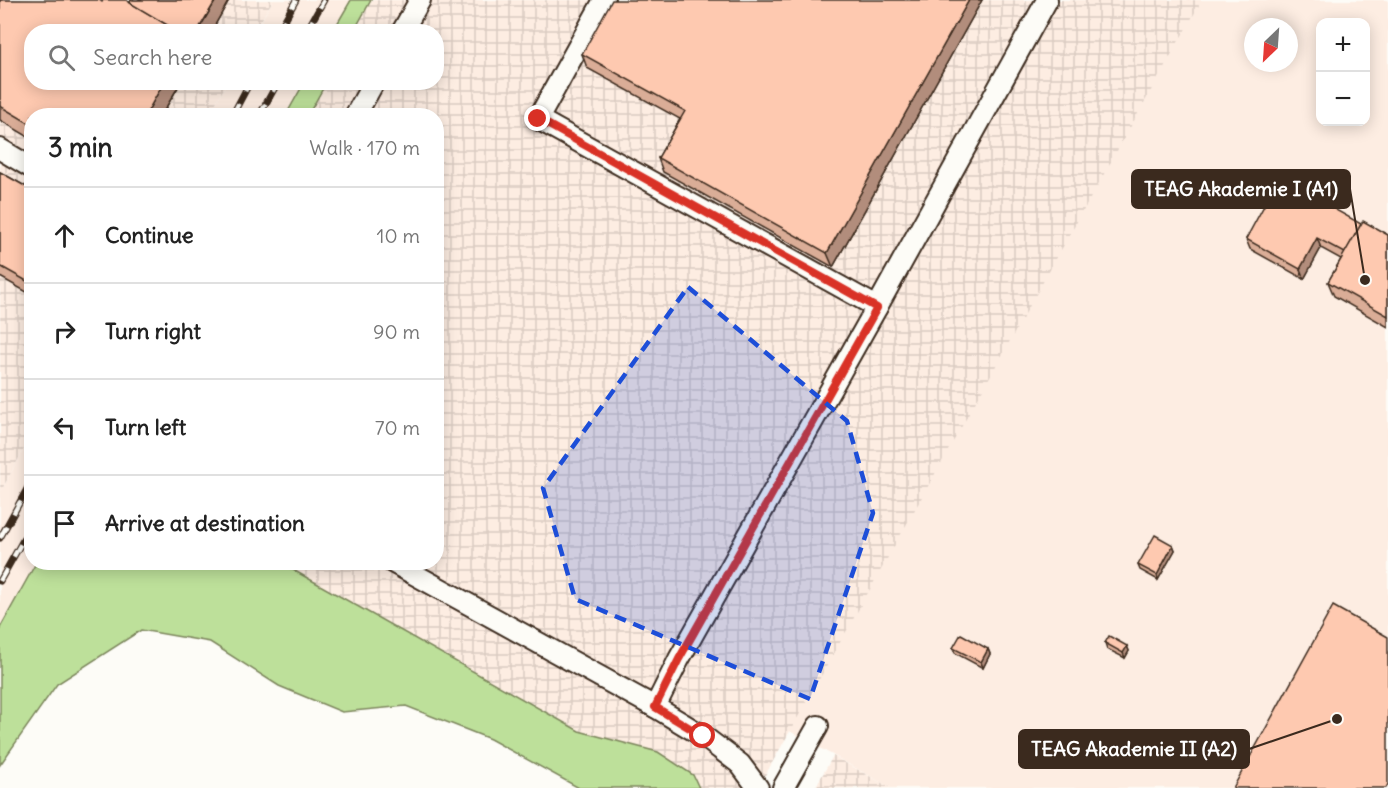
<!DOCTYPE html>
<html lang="en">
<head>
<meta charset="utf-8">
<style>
  body { margin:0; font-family:Delius,sans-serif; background:#f2f2f2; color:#222 }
  .controls { position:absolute; right:18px; top:18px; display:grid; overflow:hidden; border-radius:12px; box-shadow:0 3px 15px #0003 }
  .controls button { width:54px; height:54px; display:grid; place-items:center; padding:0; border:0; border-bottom:2px solid #e0e0e0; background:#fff; color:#222; font:30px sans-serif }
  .compass { position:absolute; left:1244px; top:18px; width:54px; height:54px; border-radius:50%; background:#fff; box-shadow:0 3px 15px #0003; rotate:205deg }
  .stop { position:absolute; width:18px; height:18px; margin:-14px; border:4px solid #d93025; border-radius:50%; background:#fff }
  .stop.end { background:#d93025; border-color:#fff; box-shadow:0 2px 6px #0008 }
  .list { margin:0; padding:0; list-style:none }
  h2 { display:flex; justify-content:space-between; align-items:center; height:78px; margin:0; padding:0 24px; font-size:26px }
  h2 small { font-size:20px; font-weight:400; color:#767676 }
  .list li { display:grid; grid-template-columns:39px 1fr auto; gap:18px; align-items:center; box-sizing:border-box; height:96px; padding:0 24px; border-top:2px solid #e0e0e0 }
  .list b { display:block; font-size:22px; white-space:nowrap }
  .list em { font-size:20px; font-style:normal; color:#767676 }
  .icon { flex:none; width:33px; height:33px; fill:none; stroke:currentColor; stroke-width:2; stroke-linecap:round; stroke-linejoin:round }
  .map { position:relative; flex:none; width:1388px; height:788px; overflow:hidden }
  .search { position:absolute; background:#fff; box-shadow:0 3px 15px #0003; left:24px; top:24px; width:420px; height:66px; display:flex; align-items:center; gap:15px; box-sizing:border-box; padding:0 21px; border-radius:24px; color:#767676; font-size:22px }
  .panel { position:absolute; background:#fff; box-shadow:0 3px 15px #0003; left:24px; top:108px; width:420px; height:462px; border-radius:24px }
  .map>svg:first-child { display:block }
  .built { fill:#fdede2; fill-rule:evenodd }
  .industrial { fill:url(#industrial-grid) }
  .green { fill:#bde09a; stroke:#7c855c; stroke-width:1.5 }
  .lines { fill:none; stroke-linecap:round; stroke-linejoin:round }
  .service-casing { stroke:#3b2a1e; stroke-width:24 }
  .service { stroke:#fdfcf7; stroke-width:20 }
  .rail-casing { stroke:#3b2a1e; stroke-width:7 }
  .rail { stroke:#fdfcf7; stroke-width:4.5; stroke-dasharray:14; stroke-linecap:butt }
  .wall { fill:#daad97; stroke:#3b2a1e; stroke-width:1.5 }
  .shaded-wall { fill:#b28d7b; stroke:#3b2a1e; stroke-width:1.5 }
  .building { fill:#fec9b0; stroke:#3b2a1e; stroke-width:1.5 }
  .route { stroke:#d93025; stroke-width:8 }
  .marked { fill:#1d4ed8; fill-opacity:0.2; stroke:#1d4ed8; stroke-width:4.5; stroke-dasharray:12 8; stroke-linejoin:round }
  .leader { fill:none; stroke:#3b2a1e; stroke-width:2 }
  .callout-dot { fill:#3b2a1e; stroke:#fdfcf7; stroke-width:2 }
  .callout { fill:#3b2a1e; stroke:#3b2a1e; stroke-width:2 }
  .callout-label { font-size:20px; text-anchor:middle; font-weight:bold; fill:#fff }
</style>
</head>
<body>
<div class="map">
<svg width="1388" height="788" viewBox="0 0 1388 788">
  <defs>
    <pattern id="industrial-grid" width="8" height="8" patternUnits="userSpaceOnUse" patternTransform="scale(1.5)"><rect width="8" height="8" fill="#fdede2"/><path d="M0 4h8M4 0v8" fill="none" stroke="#dacbc1"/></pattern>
  </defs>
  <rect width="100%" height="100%" fill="#fdfcf7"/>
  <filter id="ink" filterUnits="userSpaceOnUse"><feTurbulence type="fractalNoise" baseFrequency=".0167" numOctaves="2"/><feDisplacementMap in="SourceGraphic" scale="12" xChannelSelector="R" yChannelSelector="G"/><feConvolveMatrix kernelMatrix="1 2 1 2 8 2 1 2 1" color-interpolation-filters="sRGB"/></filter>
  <g filter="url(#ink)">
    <g class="built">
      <path d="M273 0H351L333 31 255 32Z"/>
      <path d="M1127 0H1388V788H891L729 697ZM1320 22H1366V122H1320ZM1253 27H1289V63H1253Z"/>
      <path d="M227 83V82L304 83 286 115H209Z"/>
      <path d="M31 436 32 562 36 563 0 628V493Z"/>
    </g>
    <g class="industrial">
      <path d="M0 0 32 32V82L227 83 209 115 32 116 31 436 0 493Z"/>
      <path d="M229 0H273L255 31 211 32Z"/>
      <path d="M371 0H1202L758 788H699L692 775 618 742 579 731 279 563 436 562V116L308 115 326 83 436 82V32L354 31Z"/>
      <path d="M833 756 891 788H815Z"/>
    </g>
    <g class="green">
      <path d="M351 0H371L354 31H333Z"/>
      <path d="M304 83H326L308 115H286Z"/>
      <path d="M279 562 579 731 658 752 693 775 699 788H579L490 739 406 706 342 712 279 686 210 642 141 630 57 684 0 765V628L36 563Z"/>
    </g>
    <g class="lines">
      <defs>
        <g id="service">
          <path d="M604 0 538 119 877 307 1047 0"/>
          <path d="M402 32 420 0"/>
          <path d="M355 116 374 82"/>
          <path d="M0 149 32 168"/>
          <path d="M392 562 655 707 703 736 740 764 758 788"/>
          <path d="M655 707 679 659 877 307"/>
          <path d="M783 788 818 726"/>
        </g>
      </defs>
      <use href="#service" class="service-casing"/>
      <use href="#service" class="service"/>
      <defs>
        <g id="rail">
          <path d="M278 32 296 0"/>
          <path d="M306 32 324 0"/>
          <path d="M232 116 250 82"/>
          <path d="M259 116 278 82"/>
          <path d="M0 538 32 480"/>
          <path d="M0 581 32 524"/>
        </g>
      </defs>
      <use href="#rail" class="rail-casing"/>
      <use href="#rail" class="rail"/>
    </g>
    <g class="wall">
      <path d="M0 0 130 3 131 0H229L211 32H32V82H181L161 116H32V139L0 120Z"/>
      <path d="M982 0 833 267 663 172 658 158 680 119 587 68 582 54Z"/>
      <path d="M0 172 32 190V295L0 277Z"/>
      <path d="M1361 224 1388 235V327L1334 296 1328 282 1341 259 1321 248 1304 279 1250 249 1246 239Z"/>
      <path d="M1173 545 1175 550 1158 580 1140 570 1138 565Z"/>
      <path d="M1105 643 1127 646 1129 651 1125 658 1107 649Z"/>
      <path d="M953 648 988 649 990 654 983 668 955 653Z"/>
    </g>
    <g class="shaded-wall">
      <path d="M216 0H229L211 32H197Z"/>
      <path d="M969 0H982L833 267 827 253Z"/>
      <path d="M164 82H181L161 116H145Z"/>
      <path d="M1317 238 1321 248 1304 279 1300 269Z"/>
      <path d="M1173 545 1175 550 1158 580 1157 575Z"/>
      <path d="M1127 646 1129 651 1125 658 1123 653Z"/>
      <path d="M988 649 990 654 983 668 981 662Z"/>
    </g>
    <g class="building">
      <path d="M0 0H99L102 2 103 0H126L179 32H32V82H164L145 116H32V125L0 106Z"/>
      <path d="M131 0H216L197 32H179L130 3Z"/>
      <path d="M612 0H969L827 253 658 158 685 111 582 54Z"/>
      <path d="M0 172 32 190V284L0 266Z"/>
      <path d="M1279 178 1361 224 1345 253 1317 238 1300 269 1246 239Z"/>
      <path d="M1363 221 1388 235V316L1328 282Z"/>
      <path d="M1155 535 1173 545 1157 575 1138 565Z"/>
      <path d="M1333 606 1388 637V784L1386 788H1233Z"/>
      <path d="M961 634 988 649 981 662 953 648Z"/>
      <path d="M1109 636 1127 646 1123 653 1105 643Z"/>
    </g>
  </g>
  <g class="lines" filter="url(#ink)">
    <path class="route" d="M538 119 877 308 679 659 655 707 703 736"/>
  </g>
  <path class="marked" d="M688 287 847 421 873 513 810 699 575 599 543 488Z"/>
  <path class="leader" d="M1365 280L1350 189M1337 719L1249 749"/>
  <g class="callout-dot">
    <circle cx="1365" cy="280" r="6"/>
    <circle cx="1337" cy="719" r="6"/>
  </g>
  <g class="callout">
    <rect x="1132" y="170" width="218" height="38" rx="6"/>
    <rect x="1019" y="730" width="230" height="38" rx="6"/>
  </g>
  <g class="callout-label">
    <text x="1241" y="196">TEAG Akademie I (A1)</text>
    <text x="1134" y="756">TEAG Akademie II (A2)</text>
  </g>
</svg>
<div class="controls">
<button>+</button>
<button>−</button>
</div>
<svg class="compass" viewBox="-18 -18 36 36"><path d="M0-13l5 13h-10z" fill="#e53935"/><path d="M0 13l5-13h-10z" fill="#767676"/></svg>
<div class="stop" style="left:703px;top:736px"></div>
<div class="stop end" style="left:538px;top:119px"></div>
<div class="search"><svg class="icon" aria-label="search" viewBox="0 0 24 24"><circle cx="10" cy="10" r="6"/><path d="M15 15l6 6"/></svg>Search here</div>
<section class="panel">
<h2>3 min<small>Walk · 170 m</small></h2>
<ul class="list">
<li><svg class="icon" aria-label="ahead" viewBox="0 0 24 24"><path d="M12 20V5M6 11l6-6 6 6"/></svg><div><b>Continue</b></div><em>10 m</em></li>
<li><svg class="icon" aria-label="right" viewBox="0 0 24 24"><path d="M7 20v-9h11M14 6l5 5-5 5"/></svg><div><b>Turn right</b></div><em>90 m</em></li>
<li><svg class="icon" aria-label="left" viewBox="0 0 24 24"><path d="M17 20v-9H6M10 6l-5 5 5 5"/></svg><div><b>Turn left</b></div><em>70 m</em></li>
<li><svg class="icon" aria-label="arrive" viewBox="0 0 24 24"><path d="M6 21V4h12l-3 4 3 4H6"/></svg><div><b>Arrive at destination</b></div></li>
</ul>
</section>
</div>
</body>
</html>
